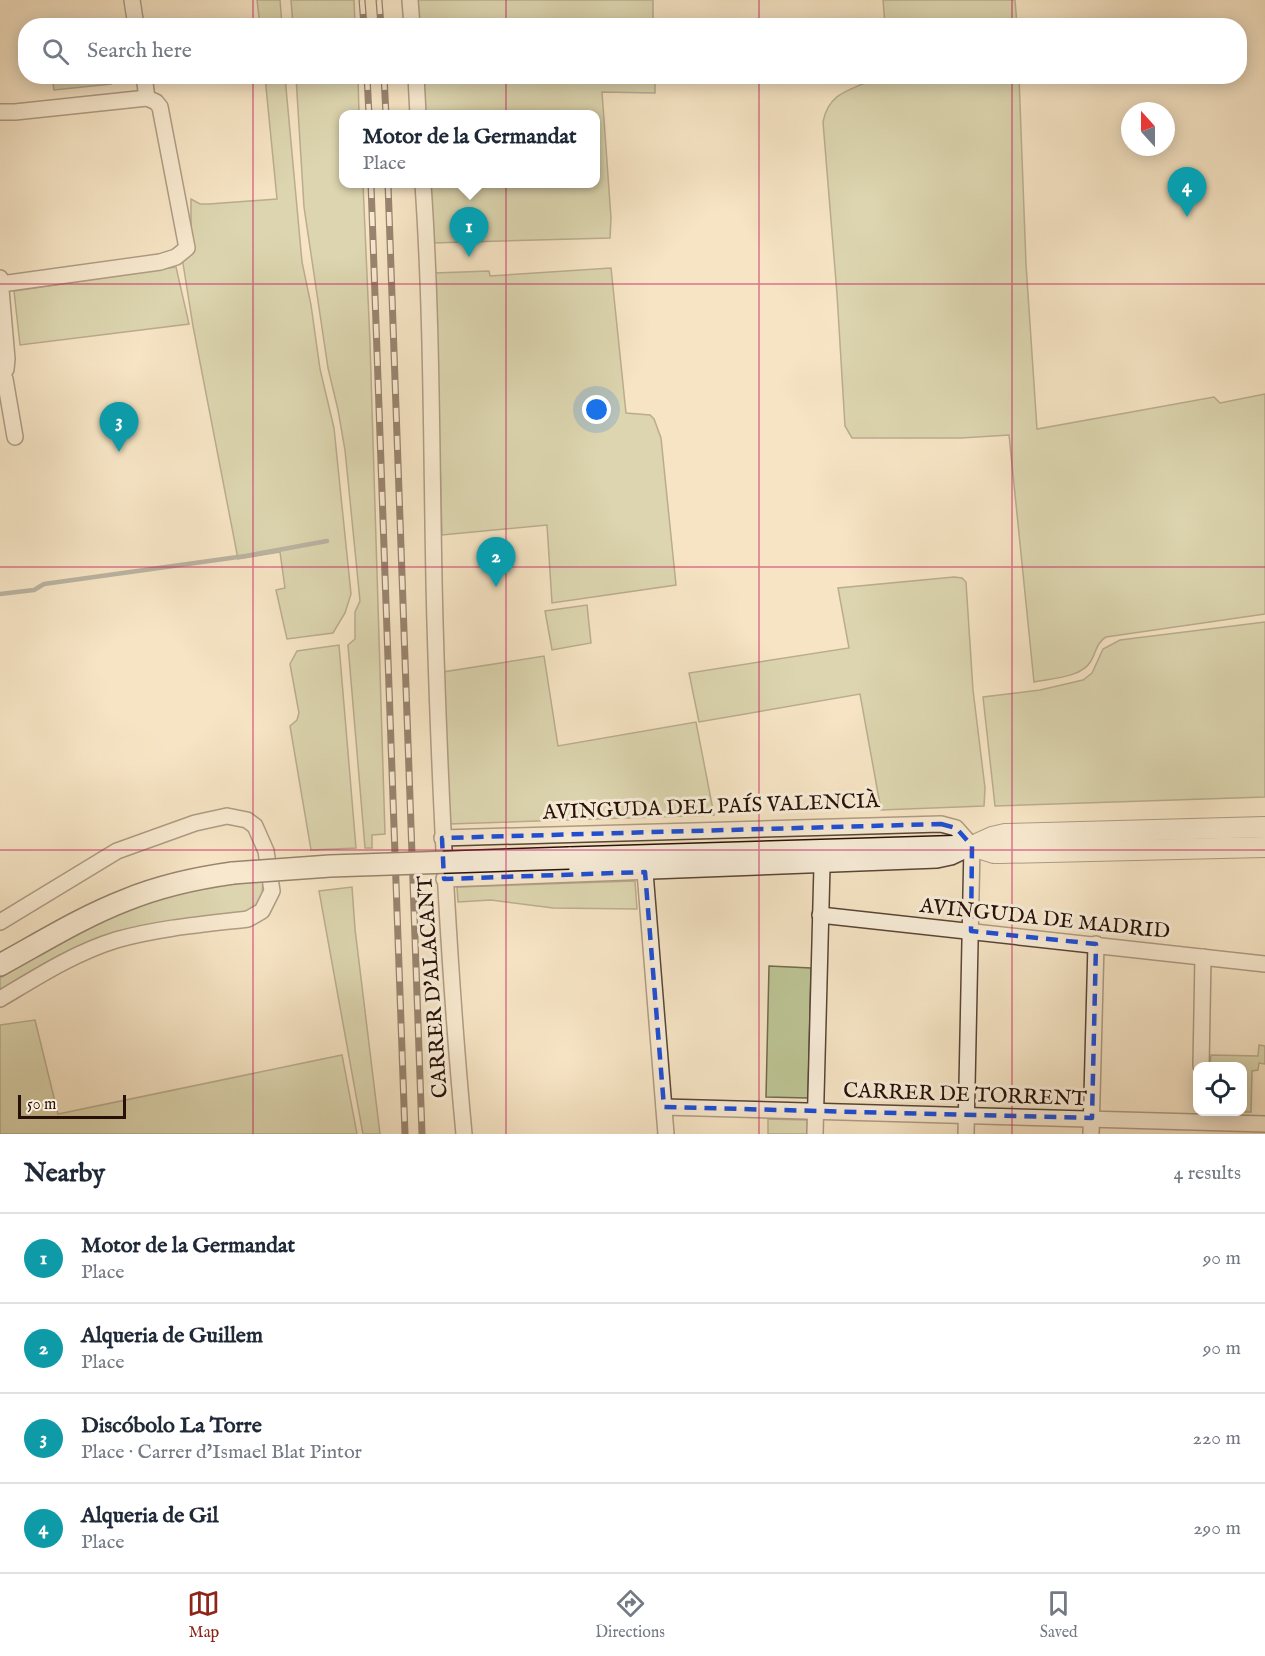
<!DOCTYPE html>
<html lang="en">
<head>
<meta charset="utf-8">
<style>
  body { margin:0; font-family:"IM FELL English",serif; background:#f2f2f3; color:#1f2937 }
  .controls { position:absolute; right:18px; bottom:18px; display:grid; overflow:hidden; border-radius:12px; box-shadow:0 3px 15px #0003 }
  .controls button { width:54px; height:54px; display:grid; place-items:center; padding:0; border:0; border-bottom:2px solid #e0e1e3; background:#fff; color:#1f2937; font:30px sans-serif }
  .compass { position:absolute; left:1121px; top:102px; width:54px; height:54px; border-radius:50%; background:#fff; box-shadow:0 3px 15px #0003; rotate:339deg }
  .scale { position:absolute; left:18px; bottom:15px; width:108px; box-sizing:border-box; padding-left:6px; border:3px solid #271007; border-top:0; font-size:16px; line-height:21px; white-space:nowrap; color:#271007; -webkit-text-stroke:4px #f8edd9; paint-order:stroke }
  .you { position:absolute; left:597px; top:410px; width:21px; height:21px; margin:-15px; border:4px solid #fff; border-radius:50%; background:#1a73e8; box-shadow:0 0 0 9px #1a73e833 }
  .badge { display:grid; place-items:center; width:39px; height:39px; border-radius:50%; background:#8f2418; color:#fff; font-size:20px; font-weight:700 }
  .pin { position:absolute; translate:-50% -50px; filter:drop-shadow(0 2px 3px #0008) }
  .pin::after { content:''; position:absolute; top:32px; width:21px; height:18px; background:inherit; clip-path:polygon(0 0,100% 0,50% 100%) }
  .popup { position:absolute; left:339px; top:110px; width:261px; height:78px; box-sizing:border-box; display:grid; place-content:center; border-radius:12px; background:#fff; filter:drop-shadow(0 2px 4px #0005); font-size:20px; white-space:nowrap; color:#747a83 }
  .popup b { font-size:22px; color:#1f2937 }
  .popup::after { content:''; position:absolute; left:50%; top:100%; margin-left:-12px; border:12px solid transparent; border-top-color:#fff }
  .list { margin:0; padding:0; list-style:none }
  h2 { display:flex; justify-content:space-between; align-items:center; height:78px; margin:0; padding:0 24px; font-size:26px }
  h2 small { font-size:20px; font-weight:400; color:#747a83 }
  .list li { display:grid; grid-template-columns:39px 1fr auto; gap:18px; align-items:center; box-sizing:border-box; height:90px; padding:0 24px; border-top:2px solid #e0e1e3 }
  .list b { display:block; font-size:22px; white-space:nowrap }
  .list p { margin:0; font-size:20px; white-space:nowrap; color:#747a83 }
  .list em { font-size:20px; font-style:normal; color:#747a83 }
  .icon { flex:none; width:33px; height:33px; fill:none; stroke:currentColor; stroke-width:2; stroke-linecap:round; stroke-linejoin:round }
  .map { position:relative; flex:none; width:1265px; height:1134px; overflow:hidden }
  .search { position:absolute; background:#fff; box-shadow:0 3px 15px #0003; left:18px; right:18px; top:18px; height:66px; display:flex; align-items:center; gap:15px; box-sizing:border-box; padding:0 21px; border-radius:24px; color:#747a83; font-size:22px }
  .sheet { height:438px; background:#fff }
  nav { display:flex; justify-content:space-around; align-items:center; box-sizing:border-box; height:84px; border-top:2px solid #e0e1e3; background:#fff; font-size:16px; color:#747a83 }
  nav a { display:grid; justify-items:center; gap:3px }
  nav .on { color:#8f2418 }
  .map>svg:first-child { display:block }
  .green { fill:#bcc494; stroke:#726a4e; stroke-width:1.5 }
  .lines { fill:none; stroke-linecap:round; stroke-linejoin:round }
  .stream { stroke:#6f7774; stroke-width:4.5 }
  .minor-casing { stroke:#5a4536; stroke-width:18 }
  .tertiary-casing { stroke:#5a4536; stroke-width:22 }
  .secondary-casing { stroke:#271007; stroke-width:24 }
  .minor { stroke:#f8edd9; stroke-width:15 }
  .tertiary { stroke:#f8edd9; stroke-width:20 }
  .secondary { stroke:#f8edd9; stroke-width:21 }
  .rail-casing { stroke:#271007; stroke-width:7 }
  .rail { stroke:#f8edd9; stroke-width:4.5; stroke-dasharray:14; stroke-linecap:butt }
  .secondary-bridge-casing { stroke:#271007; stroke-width:24; stroke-linecap:butt }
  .secondary-bridge { stroke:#f8edd9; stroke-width:21 }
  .marked { fill:none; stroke:#1d4ed8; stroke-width:4.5; stroke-dasharray:12 8; stroke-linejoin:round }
  .grid { fill:none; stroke:#c2185b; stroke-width:1.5; stroke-opacity:0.55 }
  .labels { text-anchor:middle; stroke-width:6; stroke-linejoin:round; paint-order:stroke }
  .street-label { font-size:21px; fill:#271007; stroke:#f8edd9 }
</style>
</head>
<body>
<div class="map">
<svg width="1265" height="1134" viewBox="0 0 1265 1134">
  <rect width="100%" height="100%" fill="#f5e4c4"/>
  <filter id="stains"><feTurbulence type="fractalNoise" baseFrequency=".00333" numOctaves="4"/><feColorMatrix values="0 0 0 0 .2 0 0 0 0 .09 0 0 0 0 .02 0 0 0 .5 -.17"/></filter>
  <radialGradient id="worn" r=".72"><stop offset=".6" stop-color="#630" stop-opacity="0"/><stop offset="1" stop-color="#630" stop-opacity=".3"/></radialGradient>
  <g class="green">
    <path d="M257 0H280L282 25H260Z"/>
    <path d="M291 0H354L355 25H293Z"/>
    <path d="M417 0H653V25H418Z"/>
    <path d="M883 0H1015L1017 25H885Z"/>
    <path d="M52 77H109L111 84 54 90Z"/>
    <path d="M265 77H285L302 262 311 305 320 369 334 428 351 594 345 613 333 633 287 639 276 590 285 588 280 552 238 559 193 326 182 257 191 247V199L200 204H209L277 199Z"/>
    <path d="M296 77H358L359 114 343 115V184H363L370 343 385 834 372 835V848H365L348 645 355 639V612L360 601 345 450 338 410 328 368 304 207Z"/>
    <path d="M422 77H655V93L602 92 611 218 610 238 432 243 429 184H595V115L424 114Z"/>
    <path d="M878 77H1019L1026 264 1037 429 1214 397 1220 403 1265 394V614L1106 637C1097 642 1096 652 1091 661 1081 678 1052 678 1034 682L1009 435 961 438H852L845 426 837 294 823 122C829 90 854 90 878 77Z"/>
    <path d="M176 267 189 324 20 345 14 291Z"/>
    <path d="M611 268 626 413 650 415 654 419 661 438 676 585 552 603 547 525 442 535 435 273 489 271 490 276Z"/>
    <path d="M954 577 962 578 966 582 973 690 985 788 984 806 881 810 860 694 699 722 689 673 849 648 838 588Z"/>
    <path d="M587 605 591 643 552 650 545 611Z"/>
    <path d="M1265 622V797L995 806 983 697 1040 690 1083 680 1092 673 1103 649 1120 640Z"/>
    <path d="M339 645 356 848 311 850 290 726 297 720 299 713 290 664 297 651Z"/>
    <path d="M544 656 558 746 696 722 714 815 449 824 443 672Z"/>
    <path d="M263 881 262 895 257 906 240 914 174 923 0 992V978C84 925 161 887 263 881Z"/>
    <path d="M635 881 637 909 553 908 491 900 458 902 457 887Z"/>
    <path d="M352 887 355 929 380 1134H363L319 891Z"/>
    <path d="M769 966 811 968 808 1098 766 1097Z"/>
    <path d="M35 1020 58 1114 342 1055 357 1134H0V1025Z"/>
    <path d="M1259 1045 1265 1046V1064L1259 1063 1258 1070 1252 1071 1251 1112H1234H1242V1066H1210L1211 1055 1258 1056Z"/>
    <path d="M768 1119 807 1120V1134H768Z"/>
  </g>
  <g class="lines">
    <path class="stream" d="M0 594 34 590 44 584 245 556 327 541"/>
    <defs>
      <g id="minor">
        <path d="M132 0 136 26"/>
        <path d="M410 0 412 26"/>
        <path d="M144 76 147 98"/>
        <path d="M416 76 418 115"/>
        <path d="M0 112H15L147 98 156 102 160 107 187 248 176 257 160 262 1 284"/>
        <path d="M423 184C433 330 431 477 435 623 440 794 448 964 464 1134"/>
        <path d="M0 278 7 359 6 369 0 379"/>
        <path d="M2 377 5 379 15 437"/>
        <path d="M442 838 941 824 956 828 972 846"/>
        <path d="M645 872 666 1134"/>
        <path d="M444 879 937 860 951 857 970 848"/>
        <path d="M820 915 1265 964"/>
        <path d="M0 922 117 851 195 823 227 816 247 820 255 826 266 851 272 891 262 911 248 919C205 924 158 928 116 940 74 953 37 977 0 999"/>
        <path d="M1201 1066 1203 957"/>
        <path d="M664 1107 1265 1124"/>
        <path d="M815 1134 822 866"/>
        <path d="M966 1134 972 846"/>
        <path d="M1091 1134 1096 944"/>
      </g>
      <g id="tertiary">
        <path d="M972 846 992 837 1005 834 1265 827"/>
        <path d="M972 846 994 853H1001L1265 847"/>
      </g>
      <g id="secondary">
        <path d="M569 858 972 846"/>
        <path d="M0 965C42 942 82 917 126 900 160 886 197 878 233 873"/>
      </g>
    </defs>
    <use href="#minor" class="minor-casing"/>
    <use href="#tertiary" class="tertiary-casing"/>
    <use href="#secondary" class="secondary-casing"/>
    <use href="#minor" class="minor"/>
    <use href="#tertiary" class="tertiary"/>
    <use href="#secondary" class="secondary"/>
    <defs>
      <g id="rail">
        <path d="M362 0 364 26"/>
        <path d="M379 0 381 26"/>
        <path d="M367 76 369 115"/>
        <path d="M384 76 386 115"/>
        <path d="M371 184 405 1134"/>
        <path d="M388 184 422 1134"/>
      </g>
    </defs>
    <use href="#rail" class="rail-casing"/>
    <use href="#rail" class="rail"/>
    <defs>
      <path id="secondary-bridge" d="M233 873 330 866 569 858"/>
    </defs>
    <use href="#secondary-bridge" class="secondary-bridge-casing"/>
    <use href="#secondary-bridge" class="secondary-bridge"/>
  </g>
  <path d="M0 0H1265V1134H0ZM941 824 956 828 972 846 971 931 1096 944 1092 1118 664 1107 645 872 444 879 442 838Z" fill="#f5e4c4" fill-opacity=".55" fill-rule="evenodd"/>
  <path class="marked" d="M941 824 956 828 972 846 971 931 1096 944 1092 1118 664 1107 645 872 444 879 442 838Z"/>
  <path class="grid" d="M253 0V26M506 0V26M759 0V26M1012 0V26M253 76V1134M506 76V1134M759 76V1134M1012 76V1134M0 284H1265M0 567H1265M0 850H1265"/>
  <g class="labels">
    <g class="street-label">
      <text transform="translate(711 806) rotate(-2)" y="7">AVINGUDA DEL PAÍS VALENCIÀ</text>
      <text transform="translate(1045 918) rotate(6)" y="7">AVINGUDA DE MADRID</text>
      <text transform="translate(432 987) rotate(-94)" y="7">CARRER D'ALACANT</text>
      <text transform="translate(965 1094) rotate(2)" y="7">CARRER DE TORRENT</text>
    </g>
  </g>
  <rect width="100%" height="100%" filter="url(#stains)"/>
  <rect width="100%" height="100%" fill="url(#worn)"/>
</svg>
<div class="controls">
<button><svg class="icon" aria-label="locate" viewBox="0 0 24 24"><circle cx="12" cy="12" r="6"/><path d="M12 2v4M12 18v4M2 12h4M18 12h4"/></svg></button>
</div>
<svg class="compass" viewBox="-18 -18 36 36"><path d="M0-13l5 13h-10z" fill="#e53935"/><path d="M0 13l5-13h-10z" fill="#747a83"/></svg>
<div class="scale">50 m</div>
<div class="you"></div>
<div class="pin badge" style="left:469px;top:257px;background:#0f9aa8">1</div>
<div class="popup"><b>Motor de la Germandat</b>Place</div>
<div class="pin badge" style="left:496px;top:587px;background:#0f9aa8">2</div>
<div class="pin badge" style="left:119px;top:452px;background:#0f9aa8">3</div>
<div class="pin badge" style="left:1187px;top:217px;background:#0f9aa8">4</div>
<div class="search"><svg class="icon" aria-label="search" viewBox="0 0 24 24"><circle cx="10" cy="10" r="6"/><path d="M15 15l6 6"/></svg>Search here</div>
</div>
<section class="sheet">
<h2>Nearby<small>4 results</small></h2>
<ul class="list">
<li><span class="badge" style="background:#0f9aa8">1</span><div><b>Motor de la Germandat</b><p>Place</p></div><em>90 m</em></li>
<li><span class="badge" style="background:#0f9aa8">2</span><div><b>Alqueria de Guillem</b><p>Place</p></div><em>90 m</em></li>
<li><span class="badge" style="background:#0f9aa8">3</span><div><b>Discóbolo La Torre</b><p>Place · Carrer d'Ismael Blat Pintor</p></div><em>220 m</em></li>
<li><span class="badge" style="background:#0f9aa8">4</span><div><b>Alqueria de Gil</b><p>Place</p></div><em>290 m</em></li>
</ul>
</section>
<nav>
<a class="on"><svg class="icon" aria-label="map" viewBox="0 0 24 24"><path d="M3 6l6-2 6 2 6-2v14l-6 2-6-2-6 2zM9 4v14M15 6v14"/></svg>Map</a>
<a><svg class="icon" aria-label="directions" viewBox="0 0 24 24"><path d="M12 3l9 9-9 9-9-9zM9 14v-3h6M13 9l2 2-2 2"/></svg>Directions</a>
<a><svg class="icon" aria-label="saved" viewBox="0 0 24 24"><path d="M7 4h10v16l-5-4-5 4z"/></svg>Saved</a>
</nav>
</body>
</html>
